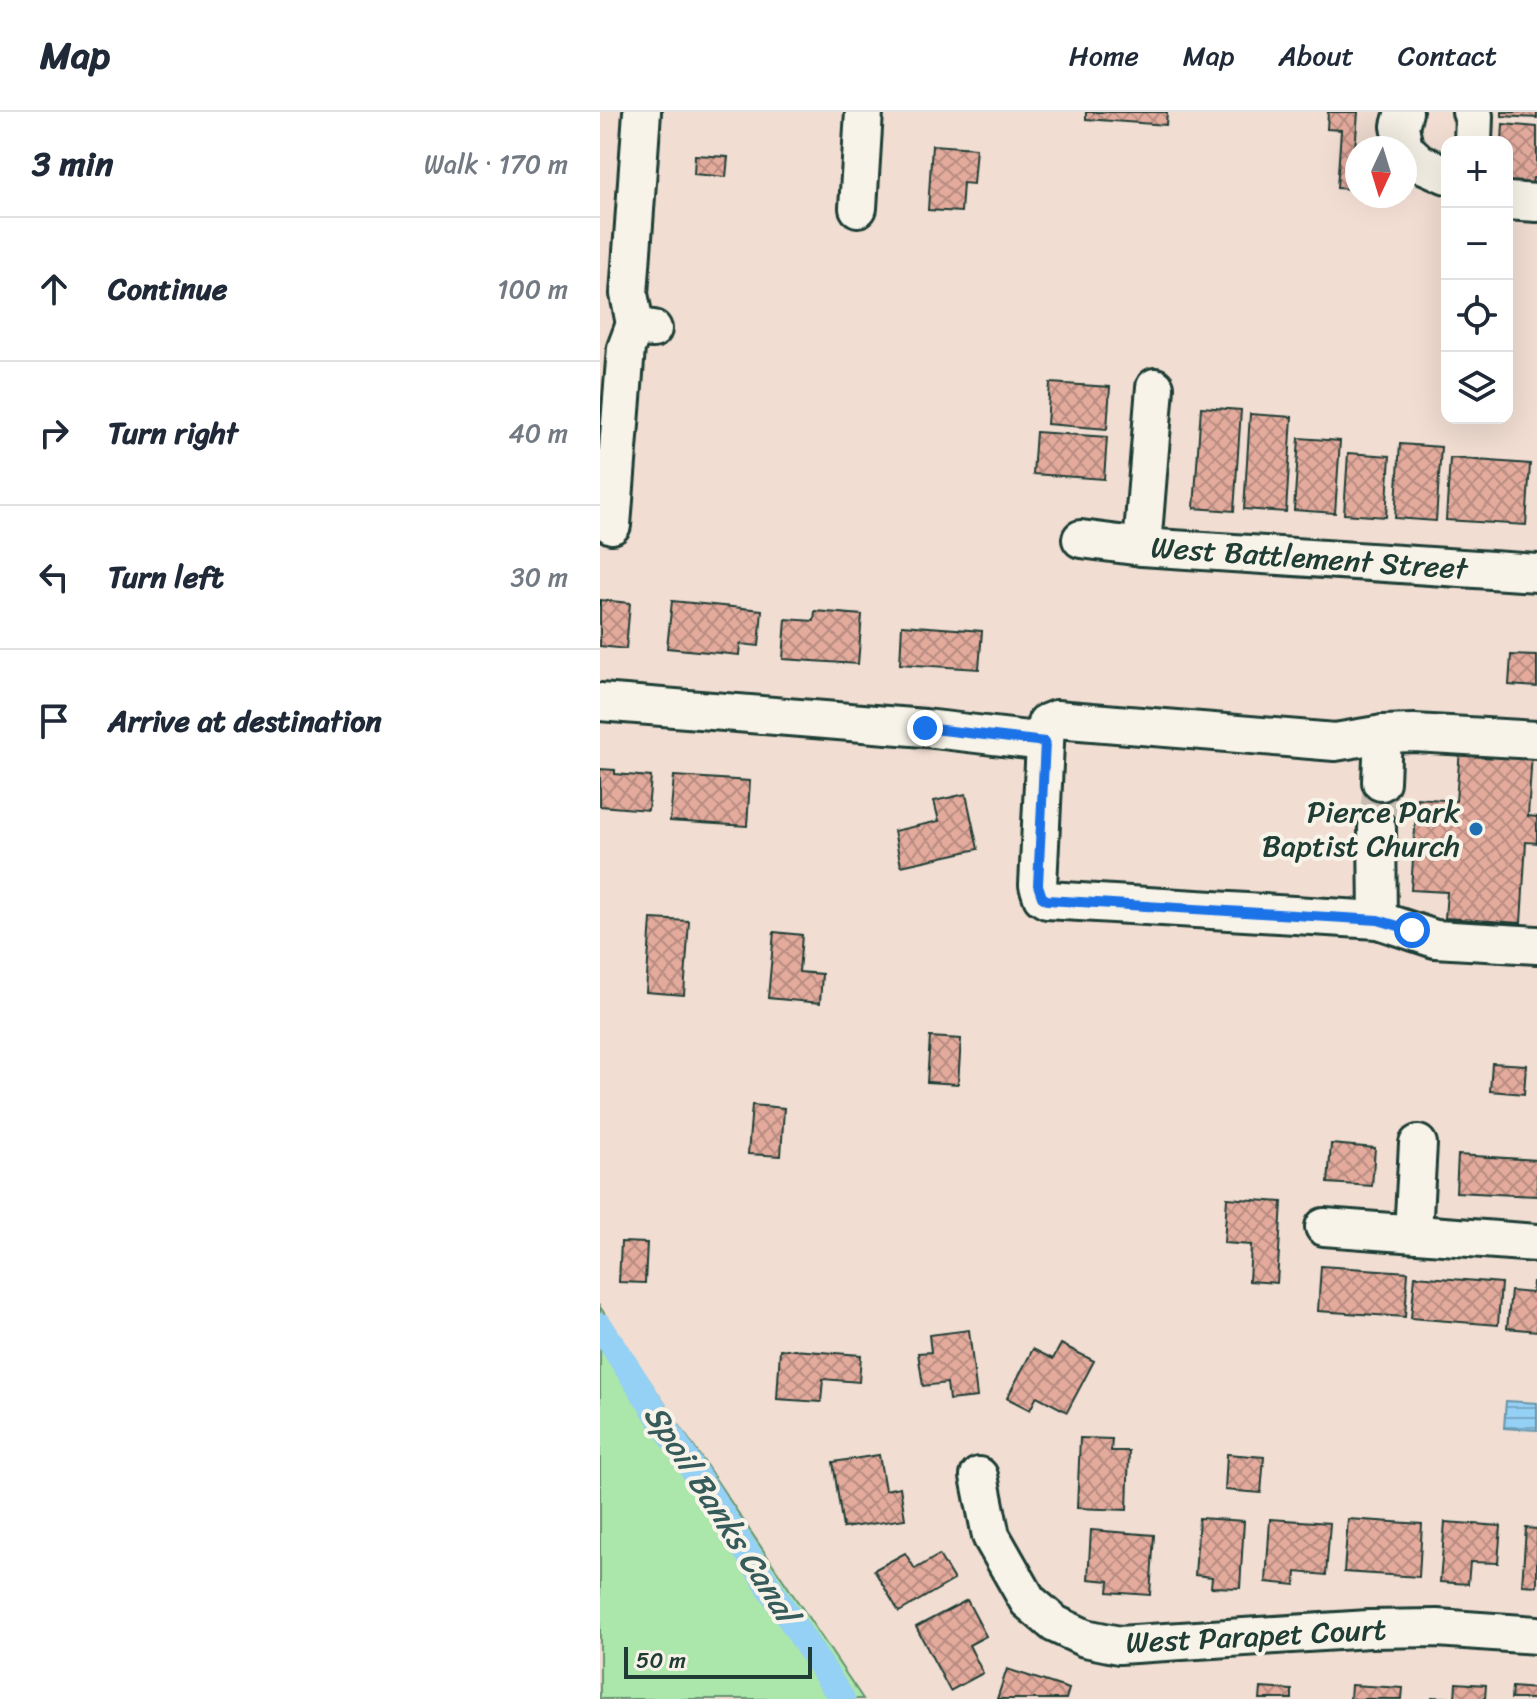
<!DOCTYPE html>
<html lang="en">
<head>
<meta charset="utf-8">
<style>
  body { margin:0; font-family:Sriracha,sans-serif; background:#f6f6f7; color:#1f2937 }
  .controls { position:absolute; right:24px; top:24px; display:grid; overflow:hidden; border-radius:16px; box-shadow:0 8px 32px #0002 }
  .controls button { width:72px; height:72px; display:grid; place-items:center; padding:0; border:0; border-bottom:2px solid #e0e1e3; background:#fff; color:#1f2937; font:40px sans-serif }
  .compass { position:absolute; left:745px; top:24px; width:72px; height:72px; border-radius:50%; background:#fff; box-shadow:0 8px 32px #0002; rotate:184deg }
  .scale { position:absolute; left:24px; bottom:20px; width:188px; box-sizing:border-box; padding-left:8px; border:4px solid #1f3d34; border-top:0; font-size:22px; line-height:28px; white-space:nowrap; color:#1f3d34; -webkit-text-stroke:6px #f7f3e8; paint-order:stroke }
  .stop { position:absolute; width:24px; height:24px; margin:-18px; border:6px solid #1a73e8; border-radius:50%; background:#fff }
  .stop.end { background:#1a73e8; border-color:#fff; box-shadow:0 2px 8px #0008 }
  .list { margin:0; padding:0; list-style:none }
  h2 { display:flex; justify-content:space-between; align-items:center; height:104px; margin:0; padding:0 32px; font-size:34px }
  h2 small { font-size:26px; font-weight:400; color:#747a83 }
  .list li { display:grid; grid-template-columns:52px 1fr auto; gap:24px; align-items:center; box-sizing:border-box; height:144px; padding:0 32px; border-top:2px solid #e0e1e3 }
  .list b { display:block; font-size:30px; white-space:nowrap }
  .list em { font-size:26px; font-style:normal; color:#747a83 }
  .icon { flex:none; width:44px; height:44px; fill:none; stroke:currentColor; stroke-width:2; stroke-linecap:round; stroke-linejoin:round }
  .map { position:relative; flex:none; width:937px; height:1587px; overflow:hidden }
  header { display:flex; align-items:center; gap:48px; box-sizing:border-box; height:112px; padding:0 40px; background:#fff; border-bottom:2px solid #e0e1e3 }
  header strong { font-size:38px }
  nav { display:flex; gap:44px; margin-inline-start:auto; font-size:28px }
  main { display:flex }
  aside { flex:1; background:#fff }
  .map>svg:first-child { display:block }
  .green { fill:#abe6ab; stroke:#659270; stroke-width:2 }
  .water { fill:url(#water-rules); stroke:#6695a8; stroke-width:2 }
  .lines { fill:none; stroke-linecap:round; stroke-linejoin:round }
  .canal { stroke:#95d0f5; stroke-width:26 }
  .building { fill:url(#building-cross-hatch); stroke:#1f3d34; stroke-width:2 }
  .minor-tunnel { stroke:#c7bdb2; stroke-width:36; stroke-dasharray:36 18; stroke-linecap:butt }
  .minor-casing { stroke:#1f3d34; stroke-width:42 }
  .minor { stroke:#f7f3e8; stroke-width:36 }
  .route { stroke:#1a73e8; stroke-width:10 }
  .poi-dot { fill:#1f6fb2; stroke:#f7f3e8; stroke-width:3 }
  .labels { text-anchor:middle; stroke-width:8; stroke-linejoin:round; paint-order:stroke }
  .street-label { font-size:30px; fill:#1f3d34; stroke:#f7f3e8 }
  .poi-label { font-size:30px; fill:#1f3d34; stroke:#f7f3e8; text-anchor:end }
  .water-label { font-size:32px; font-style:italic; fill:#375a5b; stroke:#f7f3e8 }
</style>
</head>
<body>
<header>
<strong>Map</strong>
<nav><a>Home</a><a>Map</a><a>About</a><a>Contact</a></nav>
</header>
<main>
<aside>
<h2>3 min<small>Walk · 170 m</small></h2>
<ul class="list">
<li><svg class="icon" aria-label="ahead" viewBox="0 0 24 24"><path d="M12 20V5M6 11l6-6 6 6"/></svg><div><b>Continue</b></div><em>100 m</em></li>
<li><svg class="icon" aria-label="right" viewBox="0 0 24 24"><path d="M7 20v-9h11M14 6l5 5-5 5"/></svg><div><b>Turn right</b></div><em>40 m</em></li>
<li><svg class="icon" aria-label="left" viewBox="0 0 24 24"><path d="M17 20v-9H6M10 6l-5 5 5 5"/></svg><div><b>Turn left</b></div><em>30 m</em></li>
<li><svg class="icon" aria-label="arrive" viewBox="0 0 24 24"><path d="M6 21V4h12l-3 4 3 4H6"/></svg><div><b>Arrive at destination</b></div></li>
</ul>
</aside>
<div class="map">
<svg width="937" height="1587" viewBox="0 0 937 1587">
  <defs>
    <pattern id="water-rules" width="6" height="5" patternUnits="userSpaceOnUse" patternTransform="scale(2)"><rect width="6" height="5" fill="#95d0f5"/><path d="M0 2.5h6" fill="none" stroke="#79aac7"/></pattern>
    <pattern id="building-cross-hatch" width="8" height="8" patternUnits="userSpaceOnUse" patternTransform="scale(2)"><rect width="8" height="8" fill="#e4ab9d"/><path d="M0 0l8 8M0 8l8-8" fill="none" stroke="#b88c81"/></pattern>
  </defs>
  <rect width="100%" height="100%" fill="#f1ddd2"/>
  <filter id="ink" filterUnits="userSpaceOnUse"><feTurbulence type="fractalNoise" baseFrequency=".0125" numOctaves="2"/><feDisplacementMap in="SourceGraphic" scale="16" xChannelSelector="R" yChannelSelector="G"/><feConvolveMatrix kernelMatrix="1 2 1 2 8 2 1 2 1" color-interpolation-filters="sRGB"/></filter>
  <g filter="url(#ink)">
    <path class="green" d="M0 1195 263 1587H0Z"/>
    <path class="water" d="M906 1289 937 1291V1318L904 1316Z"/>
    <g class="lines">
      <path class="canal" d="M0 1214 242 1587"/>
    </g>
    <g class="building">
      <path d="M486 0H567L566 13 486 7Z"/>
      <path d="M728 0H758L752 77 737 76 741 18 727 17Z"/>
      <path d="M902 0H937V6L902 4Z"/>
      <path d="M903 12 937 15V66H933L932 75 907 72V30H902Z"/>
      <path d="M332 33 376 36 373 72 363 71 361 100 328 98Z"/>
      <path d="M95 43 128 45 126 65 94 62Z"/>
      <path d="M450 271 510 275 507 317 447 312Z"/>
      <path d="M601 295 641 298 634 399 594 396Z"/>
      <path d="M650 302 692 305 686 400 644 397Z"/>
      <path d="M436 320 507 325 504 367 433 362Z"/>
      <path d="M699 326 740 329 735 401 694 398Z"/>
      <path d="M800 332 841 335 836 409 795 406Z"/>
      <path d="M748 341 790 344 786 405 744 402Z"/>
      <path d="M850 346 930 352 926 413 846 408Z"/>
      <path d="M0 488 30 491 26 537 0 534Z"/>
      <path d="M72 489 162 498 159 534 140 532 139 543 67 536Z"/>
      <path d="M215 499 262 503 258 552 183 547 186 507 214 509Z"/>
      <path d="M302 513 382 519 379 557 300 552Z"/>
      <path d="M911 543 937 544V575L909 573Z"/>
      <path d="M860 637 932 641 928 704 937 705V731L926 730 921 811 845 806 847 780 811 778 817 686 856 689Z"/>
      <path d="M0 657 15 658V662L51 665 48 698 0 694Z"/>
      <path d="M74 664 150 669 147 714 70 709Z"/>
      <path d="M366 682 378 737 301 754 294 719 339 709 334 689Z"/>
      <path d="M51 807 89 809 84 883 46 880Z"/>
      <path d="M174 820 202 823 199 860 222 862 220 891 168 886Z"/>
      <path d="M330 925 361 927 358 972 327 970Z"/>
      <path d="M892 951 926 953 924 982 890 979Z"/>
      <path d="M152 993 184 996 181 1044 148 1042Z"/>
      <path d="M731 1032 775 1036 772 1074 728 1071Z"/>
      <path d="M858 1043 937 1048V1084L856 1080Z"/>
      <path d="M627 1086 682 1090 677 1171 649 1169 651 1133 624 1131Z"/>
      <path d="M21 1130 47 1131 45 1171 19 1170Z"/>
      <path d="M721 1154 808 1160 805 1205 718 1199Z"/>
      <path d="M815 1164 901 1171 898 1213 811 1206Z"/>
      <path d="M933 1170H937V1219L907 1216 911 1179 932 1181Z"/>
      <path d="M369 1218 377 1285 349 1288 347 1271 323 1274 318 1241 331 1240 329 1223Z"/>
      <path d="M461 1232 494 1249 467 1300 437 1284 430 1298 407 1286 433 1237 453 1247Z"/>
      <path d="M180 1237 261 1243 259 1270 223 1267 221 1290 177 1287Z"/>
      <path d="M480 1326 512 1327 511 1339H529L527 1398 477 1396Z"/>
      <path d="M627 1342 664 1345 661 1381 625 1378Z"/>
      <path d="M279 1343 285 1378 300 1375 305 1407 243 1416 233 1350Z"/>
      <path d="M599 1406 644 1409 640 1476 611 1475 612 1465 595 1463Z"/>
      <path d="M670 1407 730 1411 726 1463 696 1460 695 1473 666 1470Z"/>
      <path d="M748 1407 822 1412 819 1465 744 1460Z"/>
      <path d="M845 1410 901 1414 898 1451 870 1450 868 1472 840 1470Z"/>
      <path d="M926 1416 937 1417V1474L922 1473Z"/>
      <path d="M491 1418 554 1423 550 1483 508 1480 509 1469 488 1467Z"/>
      <path d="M305 1441 315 1457 339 1443 354 1468 299 1500 274 1458Z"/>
      <path d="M367 1488 386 1524 369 1533 383 1561 350 1579 316 1515Z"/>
      <path d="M407 1557 469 1577 466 1587H397Z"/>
      <path d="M856 1571 886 1573 885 1587H832V1585L855 1586Z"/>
      <path d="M751 1573 803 1576 802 1587H750Z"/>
      <path d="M912 1575 937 1577V1587H911Z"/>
      <path d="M661 1576 692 1578V1587H660Z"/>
    </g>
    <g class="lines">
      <path class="minor-tunnel" d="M777 716 781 670"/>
      <defs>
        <g id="minor">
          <path d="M42 0 29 182 35 212 43 216 53 217"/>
          <path d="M804 0 800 14 804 36"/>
          <path d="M871 0 874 4 873 30"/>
          <path d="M805 37 820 51 847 63"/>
          <path d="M907 89 937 91"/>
          <path d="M258 96 264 0"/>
          <path d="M12 413 26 236 35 212"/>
          <path d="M481 427 542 435 937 461"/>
          <path d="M542 435 555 275"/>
          <path d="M0 590 325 616 445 630"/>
          <path d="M937 628 814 621 783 622 735 630 456 607 446 611 438 773 442 785 447 788 778 808 835 827 937 833"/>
          <path d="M781 670 783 622"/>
          <path d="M777 716 778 808"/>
          <path d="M724 1115 937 1131"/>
          <path d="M813 1121 818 1032"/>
          <path d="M379 1364 391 1424 428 1489 455 1512 485 1526 519 1533 769 1517 837 1516 937 1523"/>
        </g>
      </defs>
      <use href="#minor" class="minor-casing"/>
      <use href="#minor" class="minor"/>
    </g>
  </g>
  <g class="lines" filter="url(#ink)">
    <path class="route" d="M325 616 445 630 438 773 442 785 447 788 778 808 812 818"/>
  </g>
  <circle class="poi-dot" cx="876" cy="717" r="8"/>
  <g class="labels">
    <g class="street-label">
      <text transform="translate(709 446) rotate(4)" y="10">West Battlement Street</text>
      <text transform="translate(656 1524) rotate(-3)" y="10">West Parapet Court</text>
    </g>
    <g class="poi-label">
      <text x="860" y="710">Pierce Park<tspan x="860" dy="34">Baptist Church</tspan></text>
    </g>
    <g class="water-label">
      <text transform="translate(121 1401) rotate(57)" y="11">Spoil Banks Canal</text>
    </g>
  </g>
</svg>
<div class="controls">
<button>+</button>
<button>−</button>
<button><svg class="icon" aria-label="locate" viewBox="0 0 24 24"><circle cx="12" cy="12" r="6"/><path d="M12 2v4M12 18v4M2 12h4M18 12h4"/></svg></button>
<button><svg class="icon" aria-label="layers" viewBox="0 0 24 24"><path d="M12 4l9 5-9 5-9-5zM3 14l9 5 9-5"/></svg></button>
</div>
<svg class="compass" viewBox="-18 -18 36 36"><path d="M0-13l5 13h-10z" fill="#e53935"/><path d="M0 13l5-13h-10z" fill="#747a83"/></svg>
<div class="scale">50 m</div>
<div class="stop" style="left:812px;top:818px"></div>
<div class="stop end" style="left:325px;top:616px"></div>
</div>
</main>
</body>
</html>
